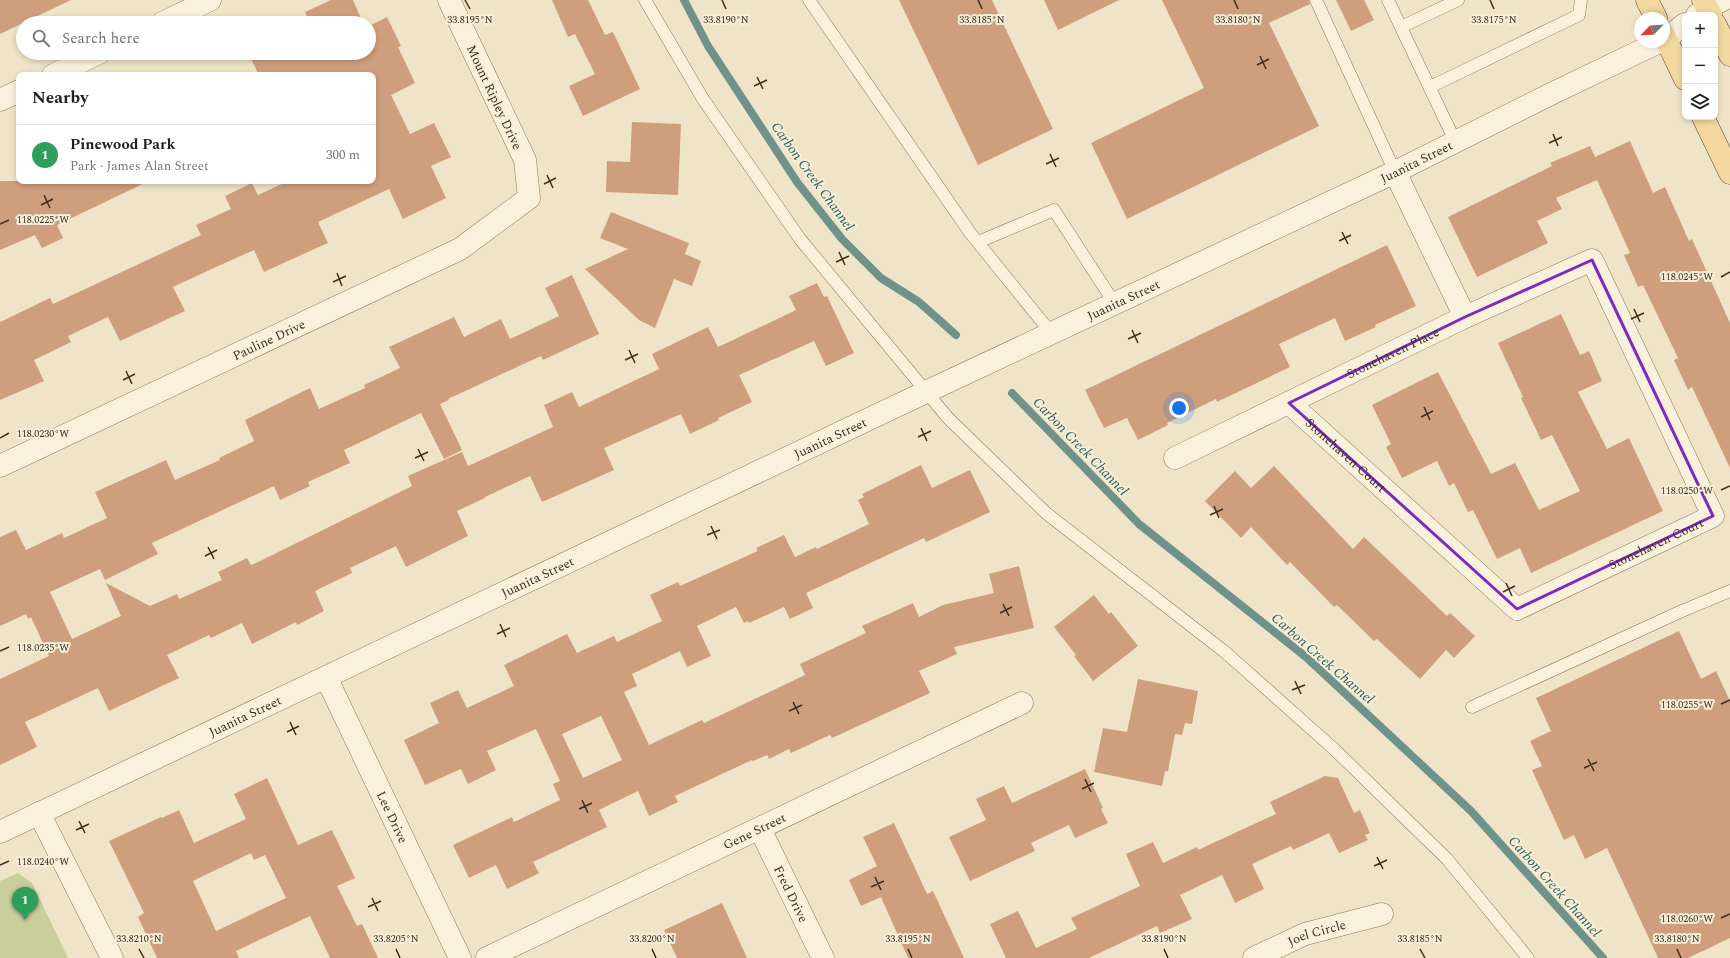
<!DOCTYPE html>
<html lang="en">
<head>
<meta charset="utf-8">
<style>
  body { margin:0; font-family:Spectral,serif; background:#f6f6f6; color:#202124 }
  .controls { position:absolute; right:12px; top:12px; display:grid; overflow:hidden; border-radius:8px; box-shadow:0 2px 6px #0003 }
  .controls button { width:36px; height:36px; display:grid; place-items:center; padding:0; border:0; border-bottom:1px solid #e0e0e0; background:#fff; color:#202124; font:20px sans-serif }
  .compass { position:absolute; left:1634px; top:12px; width:36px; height:36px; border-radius:50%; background:#fff; box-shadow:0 2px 6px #0003; rotate:245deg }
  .you { position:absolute; left:1179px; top:408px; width:14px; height:14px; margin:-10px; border:3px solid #fff; border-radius:50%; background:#1a73e8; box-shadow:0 0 0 6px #1a73e833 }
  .badge { display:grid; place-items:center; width:26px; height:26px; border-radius:50%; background:#2563eb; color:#fff; font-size:13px; font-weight:700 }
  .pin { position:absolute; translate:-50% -33px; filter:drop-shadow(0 1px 2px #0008) }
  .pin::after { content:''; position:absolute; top:21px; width:14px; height:12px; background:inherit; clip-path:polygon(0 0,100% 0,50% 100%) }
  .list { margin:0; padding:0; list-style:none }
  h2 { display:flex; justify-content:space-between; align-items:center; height:52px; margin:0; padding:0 16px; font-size:17px }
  h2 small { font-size:13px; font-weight:400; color:#757577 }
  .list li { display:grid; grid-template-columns:26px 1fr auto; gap:12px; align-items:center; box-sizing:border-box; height:60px; padding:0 16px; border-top:1px solid #e0e0e0 }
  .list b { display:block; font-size:15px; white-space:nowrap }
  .list p { margin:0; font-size:13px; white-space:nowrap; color:#757577 }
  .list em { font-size:13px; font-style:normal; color:#757577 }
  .icon { flex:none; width:22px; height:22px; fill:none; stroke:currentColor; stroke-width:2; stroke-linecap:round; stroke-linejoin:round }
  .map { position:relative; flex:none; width:1730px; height:958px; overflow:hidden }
  .search { position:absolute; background:#fff; box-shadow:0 2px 6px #0003; left:16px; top:16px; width:360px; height:44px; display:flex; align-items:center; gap:10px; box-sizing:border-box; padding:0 14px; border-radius:22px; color:#757577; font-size:15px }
  .panel { position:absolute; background:#fff; box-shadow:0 2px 6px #0003; left:16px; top:72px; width:360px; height:112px; border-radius:8px }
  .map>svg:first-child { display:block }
  .green { fill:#c9cf9b }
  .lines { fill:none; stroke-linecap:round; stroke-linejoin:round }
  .stream { stroke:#6f938a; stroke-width:8 }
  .building { fill:#cf9f7d; fill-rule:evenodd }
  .service-casing { stroke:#8d765c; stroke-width:13 }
  .minor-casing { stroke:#8d765c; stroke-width:23 }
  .primary-casing { stroke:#5b4430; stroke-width:23 }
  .service { stroke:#faf1dc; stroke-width:12 }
  .minor { stroke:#faf1dc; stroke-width:22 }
  .primary { stroke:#f3d9a0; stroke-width:22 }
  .marked { fill:none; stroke:#7b2cbf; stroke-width:3; stroke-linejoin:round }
  .ticks { fill:none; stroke:#3d2e20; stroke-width:1.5 }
  .labels { text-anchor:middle; stroke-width:4; stroke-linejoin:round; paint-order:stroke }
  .street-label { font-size:13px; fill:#3d2e20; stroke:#f7eed8 }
  .water-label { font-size:14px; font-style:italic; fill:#2f5d5a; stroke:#f7eed8 }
  .ticks-label { font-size:10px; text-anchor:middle; fill:#3d2e20; stroke:#f7eed8; stroke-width:4; stroke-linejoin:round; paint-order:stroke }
</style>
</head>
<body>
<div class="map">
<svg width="1730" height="958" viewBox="0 0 1730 958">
  <rect width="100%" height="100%" fill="#f0e4c8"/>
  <path class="green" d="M18 873 32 883 68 958H0V881Z"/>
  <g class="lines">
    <g class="stream">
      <path d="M684 0 708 46 797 182 842 239 881 278 919 302 956 335"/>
      <path d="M1012 393 1139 524 1306 657 1471 811 1603 958"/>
    </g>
  </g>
  <g class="building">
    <path d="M0 0H71L0 34Z"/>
    <path d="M331 0H353L363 23H310L305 12Z"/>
    <path d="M552 0H588L605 35 613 32 640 89 583 116 569 86 595 74 575 34 568 37Z"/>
    <path d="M899 0H992L1053 129 978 165Z"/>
    <path d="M1044 0H1119L1058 30Z"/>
    <path d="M1162 0H1309L1310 4 1269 23 1319 126 1127 219 1091 143 1204 88Z"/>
    <path d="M1336 0H1364L1374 20 1351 31Z"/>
    <path d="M387 17 401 46 398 47 415 83 391 95 410 134 434 123 451 157 431 166 446 198 403 219 389 189 318 222 328 243 299 256 264 272 254 250 216 267 173 287 185 311 120 341 108 317 68 336 71 342 34 360 44 381 0 400V322L50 298 53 304 201 235 196 225 231 209 225 196 252 183 258 195 288 181H373V75H259L248 53H369V26Z"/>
    <path d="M632 122 681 124 678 195 606 192 607 161 630 162Z"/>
    <path d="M1630 141 1653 193 1665 187 1689 241 1692 239 1730 323V468L1692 387 1688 390 1674 360 1678 358 1643 285 1638 287 1624 255 1630 253 1597 180 1556 198 1562 209 1537 221 1548 243 1477 277 1448 217 1552 166 1550 163 1590 146 1595 157Z"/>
    <path d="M0 181H149L57 225 63 238 42 248 35 235 0 250Z"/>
    <path d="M611 212 689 243 685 254 701 261 692 286 674 279 655 328 639 320 585 269 628 249 600 238Z"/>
    <path d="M1387 245 1416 306 1375 325 1376 327 1345 341 1335 318 1279 344 1290 367 1217 402 1216 399 1167 423 1168 425 1138 440 1127 418 1104 428 1085 390Z"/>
    <path d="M572 275 599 334 543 360 541 356 448 399 449 400 440 404 462 450 444 459 421 413 344 450 350 463 308 482 310 486 280 500 274 486 152 543 158 554 105 580 100 569 50 592 72 639 121 616 106 583 150 606 177 594 179 599 222 580 218 572 247 558 251 565 256 563 412 486 408 476 462 452 468 466 553 427 544 405 572 392 579 407 623 386 659 369 652 354 708 327 718 347 796 310 789 296 817 283 824 297 827 296 854 353 826 366 814 341 739 375 752 402 718 418 719 420 690 434 681 414 604 448 614 470 542 502 530 476 485 497V498L457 511 468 536 406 567 396 546 350 568 352 573 315 591 324 611 297 625 296 622 252 644 242 623 211 638 209 635 167 655 179 678 109 711 98 688 25 722 37 747 0 765V679L49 656 31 617 28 619 26 614 0 626V537L16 530 26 550 62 533 64 538 107 518 95 492 166 460 175 480 220 460 219 458 254 441 245 420 310 388 319 409 365 388 364 385 400 368 389 347 454 317 464 337 501 319 510 339 559 316 545 288Z"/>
    <path d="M1561 314 1580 355 1589 351 1602 381 1578 392 1607 449 1629 438 1663 511 1531 573 1520 548 1497 559 1473 510 1468 512 1454 483 1449 486 1437 461 1402 478 1386 447 1391 444 1372 405 1438 372 1491 474 1515 463 1539 510 1580 491 1552 435 1541 440 1521 398 1523 397 1498 343Z"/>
    <path d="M921 465 932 488 970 470 990 512 926 542 924 538 806 593 813 608 790 619 784 607 749 623 748 621 744 623 736 607 697 626 711 656 687 667 680 651 632 674 637 686 624 692 649 745 702 720 704 723 805 675 800 664 866 633 862 626 913 603 919 617 943 605 994 593 989 574 1019 566 1034 628 954 647 957 654 919 671 930 693 832 738 830 735 791 753 789 749 769 759 767 755 753 761 752 760 675 796 678 802 649 816 638 791 599 810 607 827 533 862 539 873 507 889 496 865 469 878 453 845 512 817 514 822 560 800 553 784 560 781 536 729 487 751 496 770 468 784 461 769 425 785 404 740 439 723 430 703 458 690 467 708 514 686 504 665 567 634 577 653 614 636 617 642 662 621 650 595 678 582 680 586 758 551 756 548 784 535 795 557 816 547 817 549 869 524 858 500 864 497 862 494ZM601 716 622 760 583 778 562 734Z"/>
    <path d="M1274 466 1353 549 1364 537 1447 616 1450 613 1475 636 1454 658 1446 650 1420 679 1377 639 1374 641 1337 605 1334 607 1290 562 1287 565 1251 527 1241 538 1205 501 1235 471 1251 488Z"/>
    <path d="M1094 595 1109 614 1111 612 1138 646 1093 681 1074 656 1076 655 1054 627Z"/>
    <path d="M1679 631 1701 679 1716 671 1730 701V938L1688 958H1658L1607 848 1585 859 1574 835 1564 840 1532 770 1542 766 1530 741 1551 731 1536 698Z"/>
    <path d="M1138 679 1198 691 1192 724 1185 723 1182 735 1175 734 1168 771H1165L1162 786 1094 772 1103 728 1127 732Z"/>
    <path d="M1085 769 1103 808 1101 809 1108 823 1075 838 1069 825 1031 843 1035 851 970 881 949 837 986 820 976 799 1004 786 1012 803Z"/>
    <path d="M1325 776 1338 778 1354 813 1360 810 1370 833 1365 835 1368 840 1339 853 1329 833 1293 850 1291 846 1252 864 1264 889 1235 903 1222 875 1180 895 1192 919 1160 933 1157 926 1089 958H1006L990 924 1018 911 1036 948 1077 929 1071 918 1140 886 1126 854 1153 842 1163 863 1197 847 1198 850 1276 814 1270 802Z"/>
    <path d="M267 778 298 845 332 830 355 878 337 886 357 926 362 924 378 958H330L310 916 236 951 239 958H157L138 917 144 913 109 841 161 817 162 818 179 810 194 843 246 819 234 794ZM251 853 254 860 265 855 286 898 216 931 193 881Z"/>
    <path d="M894 823 927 894 933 891 964 958H908L881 897 861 906 849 880 877 866 863 837Z"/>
    <path d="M722 903 747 958H677L664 930Z"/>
  </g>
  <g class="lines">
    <defs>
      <g id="service">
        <path d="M645 0 703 99 800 239 948 418 1046 513 1225 652 1334 749 1447 859 1528 958"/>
        <path d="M809 0 971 234 1052 334"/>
        <path d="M1316 0 1395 172"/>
        <path d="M1388 0 1455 141"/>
        <path d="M1401 27 1458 0"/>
        <path d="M1430 87 1579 15 1581 0"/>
        <path d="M978 242 1054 210 1115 304"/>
        <path d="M1472 707 1682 611 1730 591"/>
      </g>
      <g id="minor">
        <path d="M1697 15 1707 8 1723 0"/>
        <path d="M162 23 210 0"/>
        <path d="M1664 40 1685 24"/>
        <path d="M53 75 99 53"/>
        <path d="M0 100 19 91"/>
        <path id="s1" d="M1289 403 1517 609 1713 516 1592 260 1465 317"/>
        <path id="s2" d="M1175 458 1465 317 1395 172"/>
        <path id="s3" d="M0 466 460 249 529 198 525 160 449 0"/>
        <path id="s4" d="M326 677 460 958"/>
        <path d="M39 813 112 958"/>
        <path id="s5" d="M760 829 823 958"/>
        <path id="s6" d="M0 832 928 391 1395 172 1553 93 1659 42"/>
        <path id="s7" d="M487 958 1022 703"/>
        <path id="s8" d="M1254 958 1305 934 1382 914"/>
      </g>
      <g id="primary">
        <path d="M1647 0 1656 18"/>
        <path d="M1703 0 1711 15"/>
        <path d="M1715 24 1730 55"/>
        <path d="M1664 35 1685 79"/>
        <path d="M1703 117 1730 173"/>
      </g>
    </defs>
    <use href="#service" class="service-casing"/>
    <use href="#minor" class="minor-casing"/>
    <use href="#primary" class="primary-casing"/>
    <use href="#service" class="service"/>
    <use href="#minor" class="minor"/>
    <use href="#primary" class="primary"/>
  </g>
  <path class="marked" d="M1592 260 1713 516 1517 609 1289 403 1465 317Z"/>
  <path class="ticks" d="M465 0 470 9M722 0 726 9M978 0 982 9M1234 0 1238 9M1490 0 1494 9M1260 56 1266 69M1257 65 1269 59M757 77 763 89M754 86 767 80M1553 134 1558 146M1549 143 1562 137M1050 154 1056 167M1046 164 1059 158M547 175 553 188M544 184 556 178M44 195 50 208M41 205 53 199M0 224 9 220M1342 232 1348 244M1339 241 1351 235M839 252 845 265M836 262 849 256M337 273 342 286M1721 277 1730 272M333 282 346 276M1634 309 1640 322M1631 319 1644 313M1132 330 1138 343M1128 339 1141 333M629 350 635 363M625 360 638 354M126 371 132 384M123 380 135 374M1424 407 1430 420M1421 417 1433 411M921 428 927 441M918 437 931 431M0 438 9 433M418 449 424 461M415 458 428 452M1721 490 1730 486M1214 506 1219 518M1210 515 1223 509M711 526 717 539M707 535 720 530M208 547 214 559M205 556 217 550M1506 583 1512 596M1503 592 1515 586M1003 604 1009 616M1000 613 1012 607M500 624 506 637M497 634 510 628M0 651 9 647M1295 681 1301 694M1292 690 1305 685M793 702 799 714M1721 704 1730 700M789 711 802 705M290 722 296 735M287 732 299 726M1588 759 1594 771M1584 768 1597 762M1085 779 1091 792M1082 789 1094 783M582 800 588 813M579 809 592 803M79 821 85 833M76 830 89 824M1377 857 1383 869M0 865 9 861M1374 866 1387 860M875 877 881 890M871 887 884 881M372 898 378 911M368 907 381 901M1721 918 1730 914M139 949 144 958M396 949 400 958M652 949 656 958M908 949 912 958M1164 949 1168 958M1420 949 1425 958M1677 949 1681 958"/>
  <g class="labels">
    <g class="street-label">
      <text transform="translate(495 97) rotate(65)" y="5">Mount Ripley Drive</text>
      <text dy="5" stroke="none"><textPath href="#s6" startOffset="1567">Juanita Street</textPath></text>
      <text dy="5" stroke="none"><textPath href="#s6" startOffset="1243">Juanita Street</textPath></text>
      <text dy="5" stroke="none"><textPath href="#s3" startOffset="297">Pauline Drive</textPath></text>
      <text dy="5" stroke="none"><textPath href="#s2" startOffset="242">Stonehaven Place</textPath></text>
      <text dy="5" stroke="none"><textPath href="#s6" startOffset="919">Juanita Street</textPath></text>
      <text dy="5" stroke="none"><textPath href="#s1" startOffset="77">Stonehaven Court</textPath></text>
      <text dy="5" stroke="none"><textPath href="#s1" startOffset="461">Stonehaven Court</textPath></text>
      <text dy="5" stroke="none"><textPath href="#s6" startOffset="595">Juanita Street</textPath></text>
      <text dy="5" stroke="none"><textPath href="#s6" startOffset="271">Juanita Street</textPath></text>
      <text dy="5" stroke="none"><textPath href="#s4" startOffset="155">Lee Drive</textPath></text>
      <text dy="5" stroke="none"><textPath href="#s7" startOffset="296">Gene Street</textPath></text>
      <text dy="5" stroke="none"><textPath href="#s5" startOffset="72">Fred Drive</textPath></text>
      <text dy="5" stroke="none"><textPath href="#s8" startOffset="68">Joel Circle</textPath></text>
    </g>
    <g class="water-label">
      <text transform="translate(813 176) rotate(54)" y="5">Carbon Creek Channel</text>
      <text transform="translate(1081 446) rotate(46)" y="5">Carbon Creek Channel</text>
      <text transform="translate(1323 658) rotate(41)" y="5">Carbon Creek Channel</text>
      <text transform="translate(1555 886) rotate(48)" y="5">Carbon Creek Channel</text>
    </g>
  </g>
  <g class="ticks-label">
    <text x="470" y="23">33.8195°N</text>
    <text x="726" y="23">33.8190°N</text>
    <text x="982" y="23">33.8185°N</text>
    <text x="1494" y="23">33.8175°N</text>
    <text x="1238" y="23">33.8180°N</text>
    <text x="43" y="223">118.0225°W</text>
    <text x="1687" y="280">118.0245°W</text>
    <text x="43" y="437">118.0230°W</text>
    <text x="1687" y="494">118.0250°W</text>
    <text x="43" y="651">118.0235°W</text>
    <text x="1687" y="708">118.0255°W</text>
    <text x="43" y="865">118.0240°W</text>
    <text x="1687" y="922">118.0260°W</text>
    <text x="139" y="942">33.8210°N</text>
    <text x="396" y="942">33.8205°N</text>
    <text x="652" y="942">33.8200°N</text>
    <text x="908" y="942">33.8195°N</text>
    <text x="1164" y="942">33.8190°N</text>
    <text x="1420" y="942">33.8185°N</text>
    <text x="1677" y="942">33.8180°N</text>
  </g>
</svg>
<div class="controls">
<button>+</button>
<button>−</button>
<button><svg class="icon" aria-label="layers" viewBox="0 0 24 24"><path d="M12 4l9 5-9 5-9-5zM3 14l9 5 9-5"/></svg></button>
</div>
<svg class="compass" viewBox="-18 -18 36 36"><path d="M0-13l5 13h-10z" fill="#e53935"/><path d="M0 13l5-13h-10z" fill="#757577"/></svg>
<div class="you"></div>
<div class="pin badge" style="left:25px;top:920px;background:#2e9e5b">1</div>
<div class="search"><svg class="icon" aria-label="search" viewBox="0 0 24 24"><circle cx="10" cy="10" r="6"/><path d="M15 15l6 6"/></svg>Search here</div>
<section class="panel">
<h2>Nearby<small></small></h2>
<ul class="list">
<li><span class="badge" style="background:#2e9e5b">1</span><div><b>Pinewood Park</b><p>Park · James Alan Street</p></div><em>300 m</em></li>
</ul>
</section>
</div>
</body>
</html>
